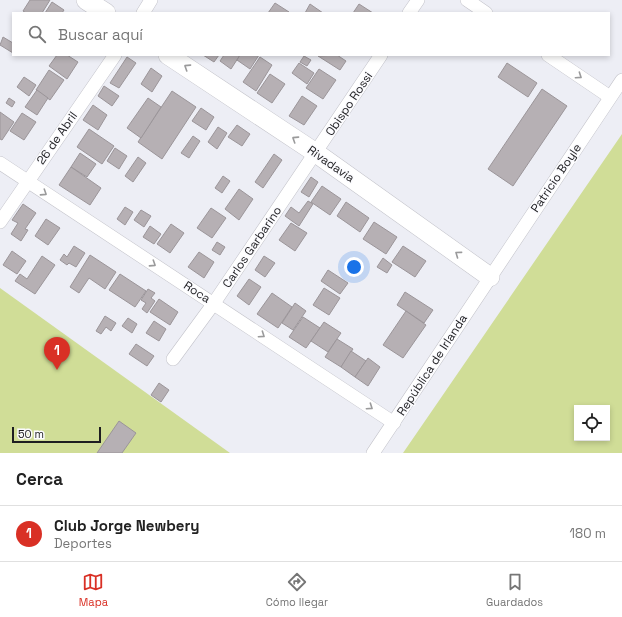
<!DOCTYPE html>
<html lang="es">
<head>
<meta charset="utf-8">
<style>
  body { margin:0; font-family:"Space Grotesk",sans-serif; background:#f6f6f6; color:#222 }
  .controls { position:absolute; right:12px; bottom:12px; display:grid; overflow:hidden; border-radius:0px; box-shadow:0 2px 6px #0003 }
  .controls button { width:36px; height:36px; display:grid; place-items:center; padding:0; border:0; border-bottom:1px solid #e0e0e0; background:#fff; color:#222; font:20px sans-serif }
  .scale { position:absolute; left:12px; bottom:10px; width:89px; box-sizing:border-box; padding-left:4px; border:2px solid #1e1e21; border-top:0; font-size:11px; line-height:14px; white-space:nowrap; color:#1e1e21; -webkit-text-stroke:3px #fbfbfe; paint-order:stroke }
  .you { position:absolute; left:354px; top:267px; width:14px; height:14px; margin:-10px; border:3px solid #fff; border-radius:50%; background:#1a73e8; box-shadow:0 0 0 6px #1a73e833 }
  .badge { display:grid; place-items:center; width:26px; height:26px; border-radius:50%; background:#d93025; color:#fff; font-size:13px; font-weight:700 }
  .pin { position:absolute; translate:-50% -33px; filter:drop-shadow(0 1px 2px #0008) }
  .pin::after { content:''; position:absolute; top:21px; width:14px; height:12px; background:inherit; clip-path:polygon(0 0,100% 0,50% 100%) }
  .list { margin:0; padding:0; list-style:none }
  h2 { display:flex; justify-content:space-between; align-items:center; height:52px; margin:0; padding:0 16px; font-size:17px }
  h2 small { font-size:13px; font-weight:400; color:#767676 }
  .list li { display:grid; grid-template-columns:26px 1fr auto; gap:12px; align-items:center; box-sizing:border-box; height:56px; padding:0 16px; border-top:1px solid #e0e0e0 }
  .list b { display:block; font-size:15px; white-space:nowrap }
  .list p { margin:0; font-size:13px; white-space:nowrap; color:#767676 }
  .list em { font-size:13px; font-style:normal; color:#767676 }
  .icon { flex:none; width:22px; height:22px; fill:none; stroke:currentColor; stroke-width:2; stroke-linecap:round; stroke-linejoin:round }
  .map { position:relative; flex:none; width:622px; height:453px; overflow:hidden }
  .search { position:absolute; background:#fff; box-shadow:0 2px 6px #0003; left:12px; right:12px; top:12px; height:44px; display:flex; align-items:center; gap:10px; box-sizing:border-box; padding:0 14px; border-radius:0px; color:#767676; font-size:15px }
  .sheet { height:108px; background:#fff }
  nav { display:flex; justify-content:space-around; align-items:center; box-sizing:border-box; height:56px; border-top:1px solid #e0e0e0; background:#fff; font-size:11px; color:#767676 }
  nav a { display:grid; justify-items:center; gap:2px }
  nav .on { color:#d93025 }
  .map>svg:first-child { display:block }
  .green { fill:#d0dd97; fill-rule:evenodd }
  .building { fill:#b6b0b4; stroke:#9b9599 }
  .lines { fill:none; stroke-linecap:round; stroke-linejoin:round }
  .street-casing { stroke:#c3c3ca; stroke-width:14 }
  .secondary-casing { stroke:#c3c3ca; stroke-width:20 }
  .street { stroke:#fff; stroke-width:13 }
  .secondary { stroke:#fff; stroke-width:19 }
  .oneway { stroke:#9a9a9b }
  .labels { text-anchor:middle; stroke-width:3; stroke-linejoin:round; paint-order:stroke }
  .street-label { font-size:12px; fill:#1e1e21; stroke:#fbfbfe }
</style>
</head>
<body>
<div class="map">
<svg width="622" height="453" viewBox="0 0 622 453">
  <rect width="100%" height="100%" fill="#edeef5"/>
  <g class="green">
    <path d="M622 134V453H403ZM577 408H607V438H577Z"/>
    <path d="M0 288 230 453H0Z"/>
  </g>
  <g class="building">
    <path d="M30 0H50L42 13H26L23 11Z"/>
    <path d="M52 2 64 10 62 13H45Z"/>
    <path d="M275 3 289 12 288 13H268Z"/>
    <path d="M310 4 323 13H305Z"/>
    <path d="M359 4 373 13H353Z"/>
    <path d="M3 37 13 43V53L0 45Z"/>
    <path d="M57 55H67L78 62 67 79 49 66Z"/>
    <path d="M203 55H219L214 62Z"/>
    <path d="M224 55H240L231 69 220 61Z"/>
    <path d="M240 55H259L250 69 237 60Z"/>
    <path d="M337 55 346 61 340 70 318 56Z"/>
    <path d="M304 56 311 60 307 66 300 62Z"/>
    <path d="M127 57 136 63 119 88 110 83Z"/>
    <path d="M260 57 272 65 256 91 243 82Z"/>
    <path d="M299 63 314 73 307 84 292 73Z"/>
    <path d="M507 63 537 83 528 97 498 77Z"/>
    <path d="M151 68 162 76 152 92 141 84Z"/>
    <path d="M319 69 336 80 323 99 306 88Z"/>
    <path d="M49 70 64 80 50 100 36 90Z"/>
    <path d="M270 74 285 84 272 103 257 93Z"/>
    <path d="M24 77 36 85 29 96 17 87Z"/>
    <path d="M104 86 119 96 112 106 98 96Z"/>
    <path d="M542 89 567 106 513 186 488 169Z"/>
    <path d="M37 90 48 98 37 115 25 107Z"/>
    <path d="M172 91 196 107 162 159 138 142Z"/>
    <path d="M302 96 317 106 304 125 289 116Z"/>
    <path d="M9 98 15 102 12 107 6 103Z"/>
    <path d="M148 98 161 107 141 138 127 128Z"/>
    <path d="M93 105 107 115 98 130 83 120Z"/>
    <path d="M201 108 214 117 206 130 192 121Z"/>
    <path d="M0 112 14 122 2 140 0 139Z"/>
    <path d="M22 113 36 122 24 140 10 131Z"/>
    <path d="M237 125 250 134 242 146 228 137Z"/>
    <path d="M218 127 227 133 217 149 208 142Z"/>
    <path d="M89 129 114 146 102 164 77 147Z"/>
    <path d="M193 136 200 141 189 158 181 153Z"/>
    <path d="M115 148 127 156 119 169 107 161Z"/>
    <path d="M80 153 96 164 87 177 71 167Z"/>
    <path d="M274 154 282 160 263 188 255 182Z"/>
    <path d="M138 157 146 163 133 182 125 176Z"/>
    <path d="M71 167 101 188 90 205 59 185Z"/>
    <path d="M223 176 230 181 222 193 215 188Z"/>
    <path d="M311 177 318 182 309 197 301 192Z"/>
    <path d="M322 186 341 199 330 215 311 202Z"/>
    <path d="M239 189 253 199 239 220 225 209Z"/>
    <path d="M308 201 313 204 299 226 285 216 291 207 299 213Z"/>
    <path d="M346 202 369 218 360 232 337 216Z"/>
    <path d="M23 204 36 213 25 229 28 230 21 241 11 234 18 223 12 220Z"/>
    <path d="M125 207 133 212 125 225 117 219Z"/>
    <path d="M211 208 226 218 212 238 197 228Z"/>
    <path d="M141 210 151 216 144 227 134 220Z"/>
    <path d="M46 219 60 228 48 245 35 236Z"/>
    <path d="M374 222 397 237 386 254 363 239Z"/>
    <path d="M291 223 307 233 295 251 279 240Z"/>
    <path d="M171 224 184 233 170 253 157 244Z"/>
    <path d="M150 226 161 234 154 244 143 237Z"/>
    <path d="M217 242 225 247 220 255 212 250Z"/>
    <path d="M74 246 85 253 76 267 69 263 67 265 60 260 64 254 67 257Z"/>
    <path d="M403 246 426 261 415 277 392 262Z"/>
    <path d="M12 251 26 261 17 274 3 265Z"/>
    <path d="M199 252 214 262 204 278 188 267Z"/>
    <path d="M90 255 116 272 105 289 89 278 79 293 70 287Z"/>
    <path d="M42 256 55 265 35 294 15 281 20 274 27 279Z"/>
    <path d="M264 256 275 263 265 277 255 270Z"/>
    <path d="M383 258 392 265 387 273 377 267Z"/>
    <path d="M328 270 348 283 340 294 321 281Z"/>
    <path d="M120 274 146 291 135 307 109 290Z"/>
    <path d="M249 279 261 287 249 305 237 296Z"/>
    <path d="M324 288 340 298 329 315 313 305Z"/>
    <path d="M148 289 155 293 151 298 155 301 147 313 142 309 146 303 141 300Z"/>
    <path d="M405 292 433 310 424 323 397 305Z"/>
    <path d="M272 293 292 307 278 328 257 314Z"/>
    <path d="M159 299 178 312 170 325 150 312Z"/>
    <path d="M295 303 306 311 293 330 282 323Z"/>
    <path d="M406 311 426 325 403 358 383 345Z"/>
    <path d="M105 316 116 323 111 331 106 327 101 334 96 331Z"/>
    <path d="M303 317 320 328 306 348 289 337Z"/>
    <path d="M128 318 137 324 132 333 122 326Z"/>
    <path d="M154 321 166 329 159 341 146 333Z"/>
    <path d="M324 322 341 333 328 352 311 341Z"/>
    <path d="M337 339 353 349 341 367 325 357Z"/>
    <path d="M136 344 154 356 147 366 129 354Z"/>
    <path d="M351 351 366 361 355 377 341 367Z"/>
    <path d="M368 358 380 367 368 386 355 377Z"/>
    <path d="M159 383 169 390 161 402 151 395Z"/>
    <path d="M119 421 136 433 122 453H97Z"/>
  </g>
  <g class="lines">
    <defs>
      <g id="street">
        <path d="M467 0 486 13"/>
        <path d="M143 13 151 0"/>
        <path d="M409 13 418 0"/>
        <path d="M548 55 610 97"/>
        <path d="M0 163 394 423"/>
        <path d="M0 222 115 55"/>
        <path d="M173 359 214 303 381 55"/>
        <path d="M373 453 622 80"/>
      </g>
      <g id="secondary">
        <path d="M86 0 106 13"/>
        <path d="M168 55 316 153 490 277"/>
      </g>
    </defs>
    <use href="#street" class="street-casing"/>
    <use href="#secondary" class="secondary-casing"/>
    <use href="#street" class="street"/>
    <use href="#secondary" class="secondary"/>
  </g>
  <defs><path id="oneway-chevron" d="M-2-3.5L2.5 0L-2 3.5" fill="none" stroke-width="1.6" stroke-linecap="round" stroke-linejoin="round"/></defs>
  <g class="oneway">
    <use href="#oneway-chevron" transform="translate(187 67) rotate(-147)"/>
    <use href="#oneway-chevron" transform="translate(579 76) rotate(34)"/>
    <use href="#oneway-chevron" transform="translate(295 139) rotate(-147)"/>
    <use href="#oneway-chevron" transform="translate(44 193) rotate(33)"/>
    <use href="#oneway-chevron" transform="translate(458 254) rotate(-144)"/>
    <use href="#oneway-chevron" transform="translate(153 264) rotate(33)"/>
    <use href="#oneway-chevron" transform="translate(262 335) rotate(34)"/>
    <use href="#oneway-chevron" transform="translate(370 407) rotate(34)"/>
  </g>
  <g class="labels">
    <g class="street-label">
      <text transform="translate(349 104) rotate(-56)" y="4">Obispo Rossi</text>
      <text transform="translate(57 138) rotate(-55)" y="4">26 de Abril</text>
      <text transform="translate(331 164) rotate(35)" y="4">Rivadavia</text>
      <text transform="translate(556 178) rotate(-56)" y="4">Patricio Boyle</text>
      <text transform="translate(252 247) rotate(-56)" y="4">Carlos Garbarino</text>
      <text transform="translate(197 292) rotate(33)" y="4">Roca</text>
      <text transform="translate(432 365) rotate(-57)" y="4">República de Irlanda</text>
    </g>
  </g>
</svg>
<div class="controls">
<button><svg class="icon" aria-label="locate" viewBox="0 0 24 24"><circle cx="12" cy="12" r="6"/><path d="M12 2v4M12 18v4M2 12h4M18 12h4"/></svg></button>
</div>
<div class="scale">50 m</div>
<div class="you"></div>
<div class="pin badge" style="left:57px;top:370px">1</div>
<div class="search"><svg class="icon" aria-label="search" viewBox="0 0 24 24"><circle cx="10" cy="10" r="6"/><path d="M15 15l6 6"/></svg>Buscar aquí</div>
</div>
<section class="sheet">
<h2>Cerca<small></small></h2>
<ul class="list">
<li><span class="badge">1</span><div><b>Club Jorge Newbery</b><p>Deportes</p></div><em>180 m</em></li>
</ul>
</section>
<nav>
<a class="on"><svg class="icon" aria-label="map" viewBox="0 0 24 24"><path d="M3 6l6-2 6 2 6-2v14l-6 2-6-2-6 2zM9 4v14M15 6v14"/></svg>Mapa</a>
<a><svg class="icon" aria-label="directions" viewBox="0 0 24 24"><path d="M12 3l9 9-9 9-9-9zM9 14v-3h6M13 9l2 2-2 2"/></svg>Cómo llegar</a>
<a><svg class="icon" aria-label="saved" viewBox="0 0 24 24"><path d="M7 4h10v16l-5-4-5 4z"/></svg>Guardados</a>
</nav>
</body>
</html>
